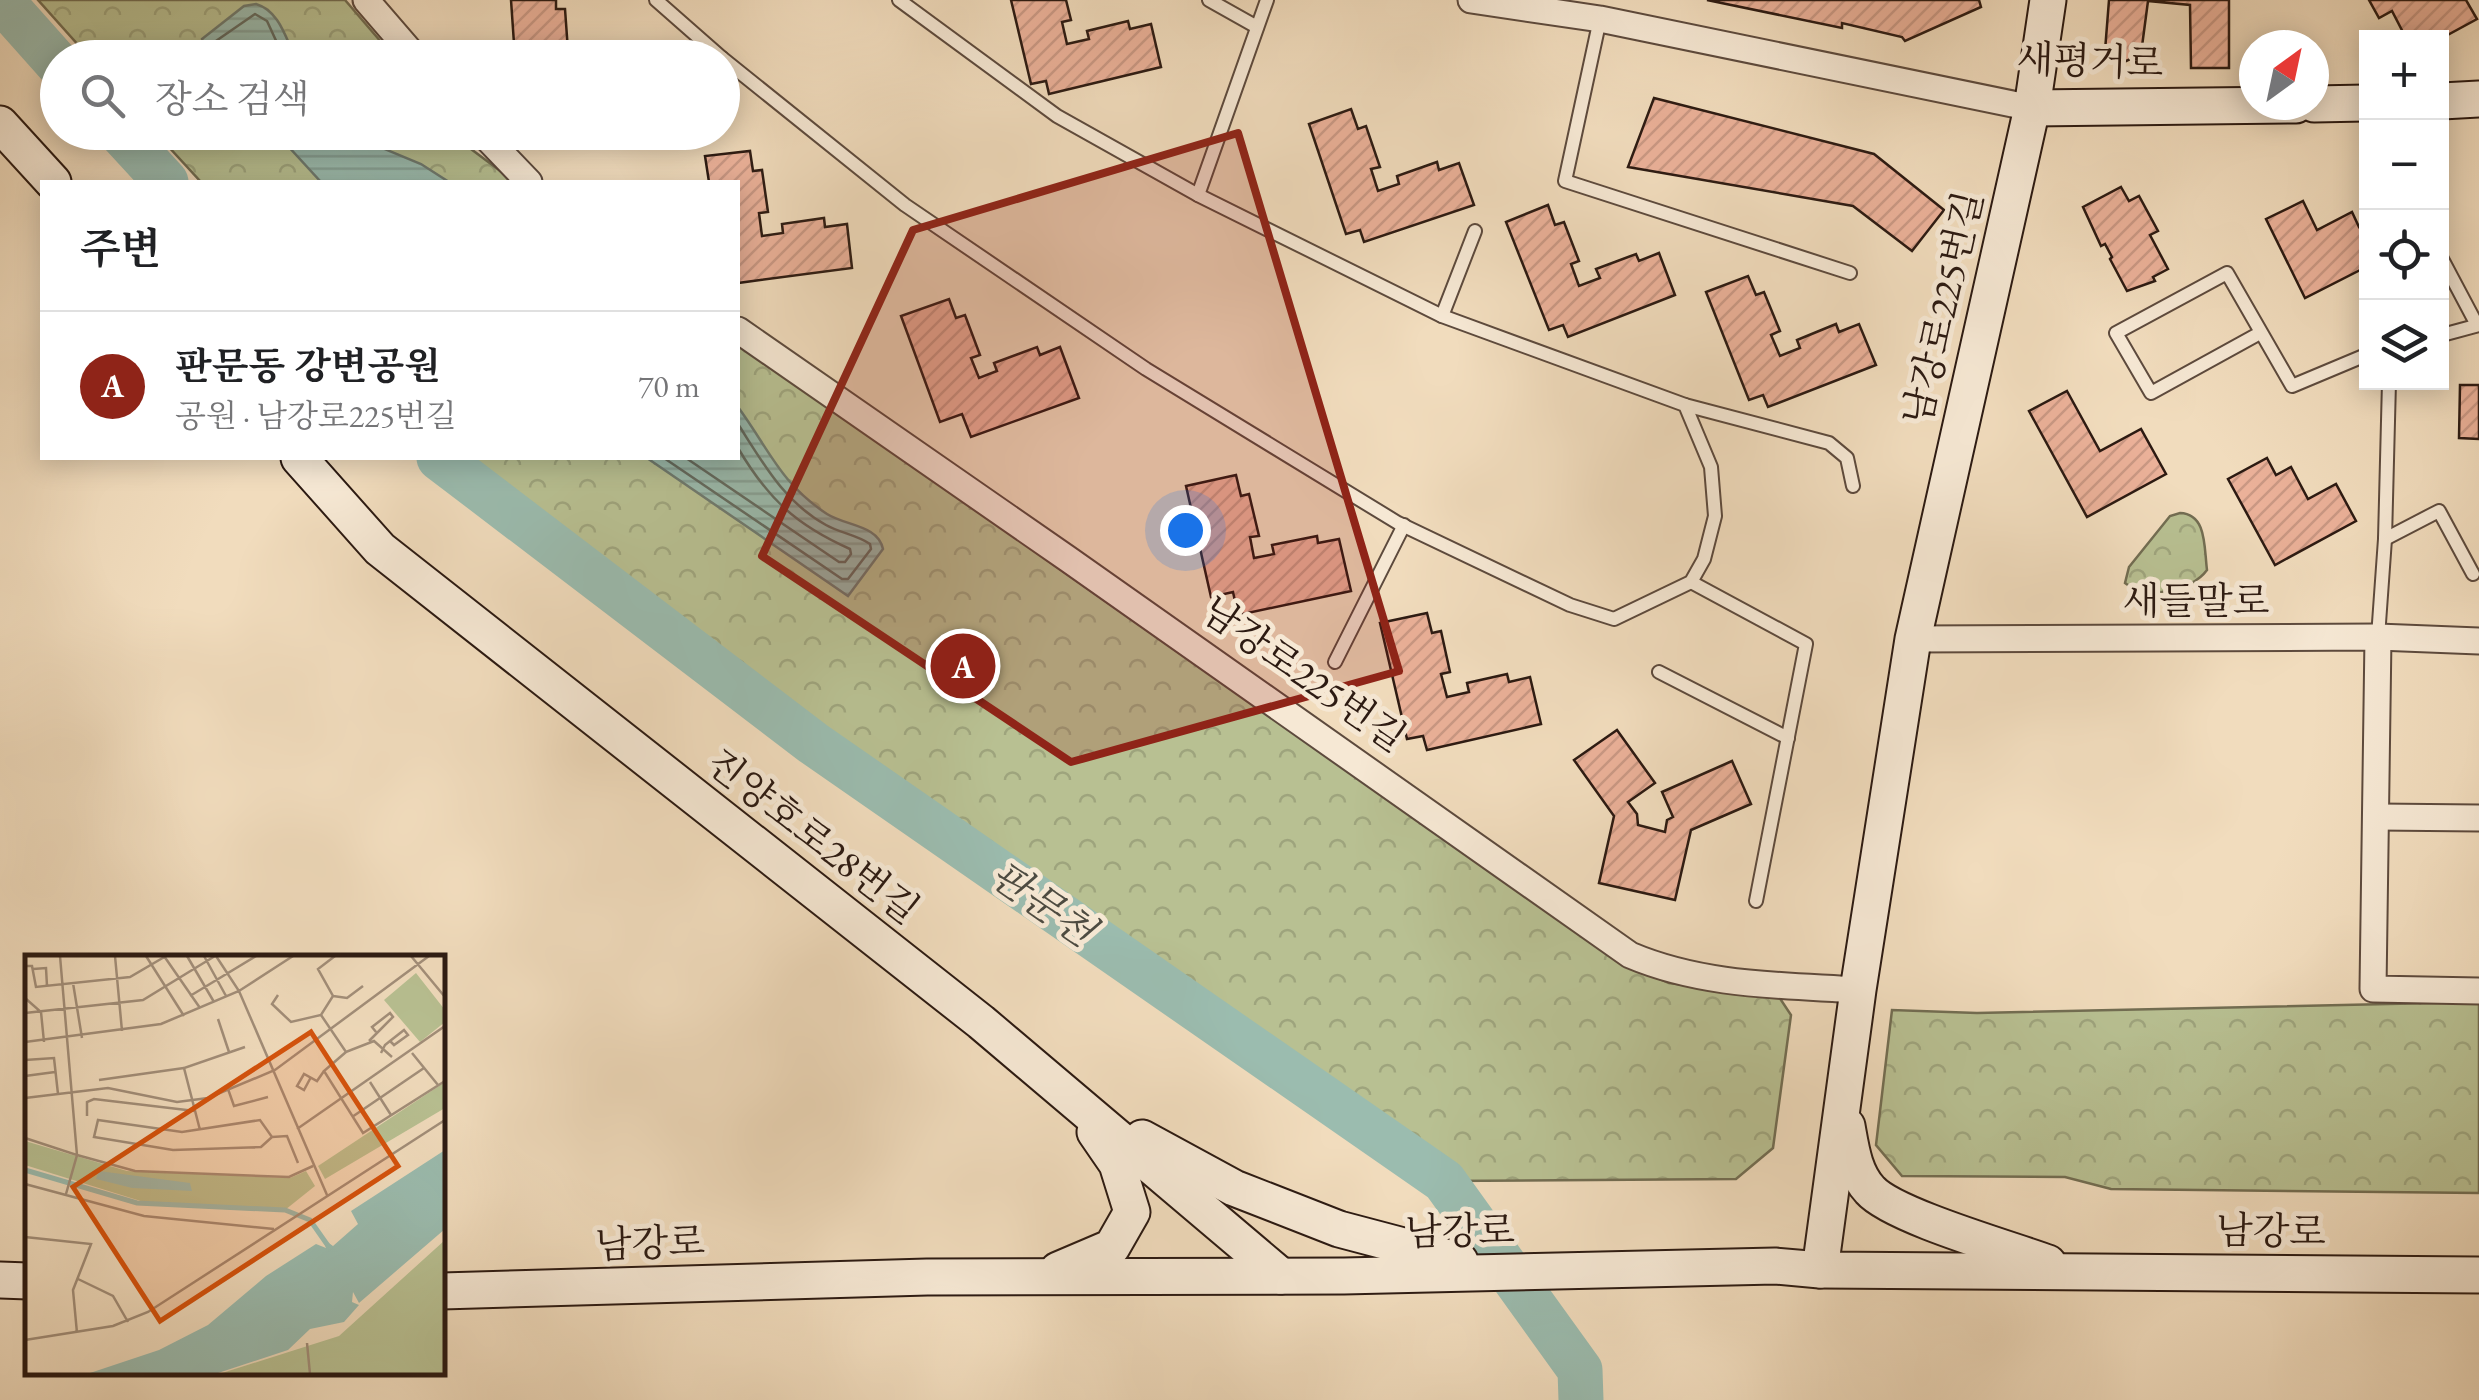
<!DOCTYPE html>
<html lang="ko">
<head>
<meta charset="utf-8">
<style>
  body { margin:0; font-family:"EB Garamond","Noto Serif KR",serif; background:#f6f6f6; color:#202124 }
  .controls { position:absolute; right:30px; top:30px; display:grid; overflow:hidden; border-radius:0px; box-shadow:0 5px 25px #0003 }
  .controls button { width:90px; height:90px; display:grid; place-items:center; padding:0; border:0; border-bottom:2px solid #e0e0e0; background:#fff; color:#202124; font:50px sans-serif }
  .compass { position:absolute; left:2239px; top:30px; width:90px; height:90px; border-radius:50%; background:#fff; box-shadow:0 5px 25px #0003; rotate:33deg }
  .you { position:absolute; left:1185px; top:530px; width:35px; height:35px; margin:-25px; border:8px solid #fff; border-radius:50%; background:#1a73e8; box-shadow:0 0 0 15px #1a73e833 }
  .badge { display:grid; place-items:center; width:65px; height:65px; border-radius:50%; background:#8f2418; color:#fff; font-size:32px; font-weight:700 }
  .pin { position:absolute; translate:-50% -50%; border:5px solid #fff; box-shadow:0 2px 10px #0006 }
  .list { margin:0; padding:0; list-style:none }
  h2 { display:flex; justify-content:space-between; align-items:center; height:130px; margin:0; padding:0 40px; font-size:42px }
  h2 small { font-size:32px; font-weight:400; color:#757577 }
  .list li { display:grid; grid-template-columns:65px 1fr auto; gap:30px; align-items:center; box-sizing:border-box; height:150px; padding:0 40px; border-top:2px solid #e0e0e0 }
  .list b { display:block; font-size:38px; white-space:nowrap }
  .list p { margin:0; font-size:32px; white-space:nowrap; color:#757577 }
  .list em { font-size:32px; font-style:normal; color:#757577 }
  .icon { flex:none; width:55px; height:55px; fill:none; stroke:currentColor; stroke-width:2; stroke-linecap:round; stroke-linejoin:round }
  .map { position:relative; flex:none; width:2479px; height:1400px; overflow:hidden }
  .search { position:absolute; background:#fff; box-shadow:0 5px 25px #0003; left:40px; top:40px; width:700px; height:110px; display:flex; align-items:center; gap:25px; box-sizing:border-box; padding:0 35px; border-radius:55px; color:#757577; font-size:38px }
  .panel { position:absolute; background:#fff; box-shadow:0 5px 25px #0003; left:40px; top:180px; width:700px; height:280px; border-radius:0px }
  .map>svg:first-child { display:block }
  .forest { fill:url(#forest-crowns); stroke:#726d52; stroke-width:2.5 }
  .water { fill:url(#water-rules); stroke:#6f7b70; stroke-width:2.5 }
  .lines { fill:none; stroke-linecap:round; stroke-linejoin:round }
  .shore { stroke:#646b60; stroke-width:2.5 }
  .river { stroke:#9bbcaf; stroke-width:45 }
  .building { fill:url(#building-hatch); stroke:#2c1a12; stroke-width:2.5 }
  .lane-casing { stroke:#5d4a3d; stroke-width:16 }
  .street-casing { stroke:#5d4a3d; stroke-width:29 }
  .secondary-casing { stroke:#2c1a12; stroke-width:39 }
  .lane { stroke:#f6e8d4; stroke-width:12 }
  .street { stroke:#f6e8d4; stroke-width:25 }
  .secondary { stroke:#f6e8d4; stroke-width:35 }
  .marked { fill:#8f2418; fill-opacity:0.2; stroke:#8f2418; stroke-width:8; stroke-linejoin:round }
  .labels { text-anchor:middle; stroke-width:10; stroke-linejoin:round; paint-order:stroke }
  .street-label { font-size:38px; fill:#2c1a12; stroke:#f6e8d4 }
  .water-label { font-size:40px; font-style:italic; fill:#4d4b41; stroke:#f6e8d4 }
  .inset-river { fill:none; stroke:#9bbcaf; stroke-width:5 }
  .inset-road { fill:none; stroke:#a28e79; stroke-width:2.5 }
  .view { fill:#d5530d; fill-opacity:0.15; stroke:#d5530d; stroke-width:5 }
  .inset-edge { fill:none; stroke:#2c1a12; stroke-width:5 }
</style>
</head>
<body>
<div class="map">
<svg width="2479" height="1400" viewBox="0 0 2479 1400">
  <defs>
    <pattern id="forest-crowns" width="20" height="18" patternUnits="userSpaceOnUse" patternTransform="scale(2.5)"><rect width="20" height="18" fill="#b8c092"/><path d="M2 6a3 3 0 1 1 6 0M12 15a3 3 0 1 1 6 0" fill="none" stroke="#9ea47d"/></pattern>
    <pattern id="water-rules" width="6" height="5" patternUnits="userSpaceOnUse" patternTransform="scale(2.5)"><rect width="6" height="5" fill="#9bbcaf"/><path d="M0 2.5h6" fill="none" stroke="#86a196"/></pattern>
    <pattern id="building-hatch" width="6" height="6" patternUnits="userSpaceOnUse" patternTransform="scale(2.5)"><rect width="6" height="6" fill="#ebb199"/><path d="M-1 1l2-2M0 6l6-6M5 7l2-2" fill="none" stroke="#ca9883"/></pattern>
  </defs>
  <rect width="100%" height="100%" fill="#f1dcbd"/>
  <filter id="stains"><feTurbulence type="fractalNoise" baseFrequency=".002" numOctaves="4"/><feColorMatrix values="0 0 0 0 .2 0 0 0 0 .09 0 0 0 0 .02 0 0 0 .5 -.17"/></filter>
  <radialGradient id="worn" r=".72"><stop offset=".6" stop-color="#630" stop-opacity="0"/><stop offset="1" stop-color="#630" stop-opacity=".3"/></radialGradient>
  <g class="forest">
    <path d="M38 0H345L394 57H89Z"/>
    <path d="M156 133H457L471 149 515 182H201Z"/>
    <path d="M738 343 1470 857 1633 968 1669 983 1779 997 1791 1015 1773 1148 1736 1179 1444 1181 462 475 446 458H738Z"/>
    <path d="M2180 513C2207 514 2204 547 2207 570 2191 592 2146 600 2125 583L2129 567 2170 516Z"/>
    <path d="M2479 1002V1193L2111 1189 2065 1177 1902 1176 1876 1145 1892 1010 1977 1013Z"/>
  </g>
  <g class="water">
    <path d="M256 4C279 11 285 36 295 57H207L202 39 244 6Z"/>
    <path d="M276 133H357L382 148 421 164 449 182H321Z"/>
    <path d="M738 407C769 449 780 483 827 514 846 526 878 525 883 549L848 596 647 458H738Z"/>
  </g>
  <g class="lines">
    <g class="shore">
      <path d="M214 58 213 43 255 14 267 21 284 58"/>
      <path d="M664 458 842 579H848L871 549 870 544C857 535 840 533 826 525 784 502 763 463 738 424"/>
      <path d="M686 458 839 562H845L851 554 850 549C796 525 768 499 738 448"/>
    </g>
    <g class="river">
      <path d="M1 0 58 64"/>
      <path d="M120 132 166 182"/>
      <path d="M439 458 813 743 1444 1181 1580 1370 1581 1400"/>
    </g>
  </g>
  <g class="building">
    <path d="M511 0H556V9H565L568 51 559 52 560 58H515Z"/>
    <path d="M1011 0H1066L1071 20 1062 22 1067 44 1089 39 1087 31 1128 21 1130 29 1151 24 1161 67 1049 94 1046 81 1031 84Z"/>
    <path d="M1707 0H1979L1981 7 1905 41 1902 37 1842 23V28Z"/>
    <path d="M2109 0H2229V68H2191L2190 5 2148 1 2141 54 2122 63 2105 51Z"/>
    <path d="M2369 0H2466L2477 19 2442 38H2406L2392 11 2379 18Z"/>
    <path d="M1654 98 1874 154 1944 210 1912 251 1853 206 1628 167Z"/>
    <path d="M1351 109 1358 129 1366 126 1380 167 1371 169 1378 191 1399 184 1397 176 1437 162 1439 170 1459 163 1474 205 1364 242 1360 230 1346 234 1309 124Z"/>
    <path d="M750 151 753 171 762 170 768 212 759 213 762 236 783 233 782 224 824 218 825 227 847 224 852 268 738 283V182H709L705 156Z"/>
    <path d="M2121 187 2129 201 2139 196 2158 231 2150 235 2168 269 2153 277 2155 281 2127 291 2110 259 2112 257 2105 244 2101 246 2083 207Z"/>
    <path d="M2303 201 2317 230 2352 212 2359 227 2366 223V267L2305 298 2266 219Z"/>
    <path d="M1548 205 1555 225 1564 222 1579 261 1571 264 1579 286 1600 278 1596 269 1636 254 1639 261 1659 253 1675 295 1568 337 1563 325 1549 330 1506 222Z"/>
    <path d="M1748 276 1756 295 1764 292 1780 331 1771 335 1780 356 1800 348 1797 340 1836 324 1839 332 1859 324 1876 365 1768 407 1763 395 1749 400 1706 292Z"/>
    <path d="M949 299 956 318 965 315 980 355 971 358 979 378 997 371 994 363 1037 347 1040 355 1060 347 1079 398 971 437 962 414 940 422 901 316Z"/>
    <path d="M2460 385H2479V439L2459 438Z"/>
    <path d="M2067 391 2100 451 2141 429 2166 474 2087 517 2029 411Z"/>
    <path d="M2267 458 2276 475 2291 467 2308 499 2336 484 2356 521 2275 565 2228 479Z"/>
    <path d="M1236 475 1241 496 1249 494 1259 536 1250 537 1254 558 1274 554 1272 545 1317 536 1318 543 1339 539 1351 591 1238 615 1233 592 1211 597 1186 486Z"/>
    <path d="M1427 613 1432 633 1441 631 1450 672 1441 674 1447 697 1469 692 1467 683 1507 674 1509 682 1530 677 1541 724 1427 750 1423 736 1407 739 1380 623Z"/>
    <path d="M1617 730 1655 783 1628 802 1637 814 1638 825 1665 832 1667 820 1673 817 1662 792 1732 761 1751 804 1691 830 1675 900 1599 883 1614 816 1574 760Z"/>
  </g>
  <g class="lines">
    <defs>
      <g id="lane">
        <path d="M656 0 722 58"/>
        <path d="M1209 0 1257 27"/>
        <path d="M1600 19 1565 181 1850 273"/>
        <path d="M722 58 905 205 1146 369 1398 523 1570 605 1614 619 1691 582 1704 559 1715 516 1711 467 1685 405 1442 316 1198 195 1057 116 899 0"/>
        <path d="M1198 195 1267 0"/>
        <path d="M2442 259 2477 325"/>
        <path d="M1442 316 1475 231"/>
        <path d="M2260 333 2151 393 2116 333 2227 273 2292 386 2366 355"/>
        <path d="M2442 335 2479 325"/>
        <path d="M1685 405 1829 443 1847 458 1853 486"/>
        <path d="M2385 539 2439 511 2473 574"/>
        <path d="M1691 582 1806 644 1756 901"/>
        <path d="M2378 637 2385 539 2389 382"/>
        <path d="M1335 662 1404 525"/>
        <path d="M1659 672 1788 738"/>
      </g>
      <g id="street">
        <path d="M366 0 416 58"/>
        <path d="M1471 0 1600 19 2032 108"/>
        <path d="M481 132 529 182"/>
        <path d="M738 330 1068 559 1630 955C1703 986 1780 985 1858 990"/>
        <path d="M2378 637 2373 989 2479 991"/>
        <path d="M1913 639 2378 637 2479 641"/>
        <path d="M2378 817 2479 818"/>
      </g>
      <g id="secondary">
        <path d="M2442 101 2479 99"/>
        <path d="M2314 104 2366 103"/>
        <path d="M2032 108 2296 105"/>
        <path d="M0 124 53 182"/>
        <path d="M299 458 380 549 981 1022 1281 1276"/>
        <path d="M1847 1126C1851 1148 1854 1173 1870 1190 1893 1216 2010 1249 2048 1263"/>
        <path d="M1142 1138 1234 1188 1339 1229 1460 1261"/>
        <path d="M1058 1270 1112 1247 1132 1212 1117 1164 1095 1132"/>
        <path d="M1820 1270 1858 990 1913 639 2032 108 2048 0"/>
        <path d="M0 1280 28 1281"/>
        <path d="M442 1291 927 1277 1344 1276 1775 1266 1820 1270 2479 1275"/>
      </g>
    </defs>
    <use href="#lane" class="lane-casing"/>
    <use href="#street" class="street-casing"/>
    <use href="#secondary" class="secondary-casing"/>
    <use href="#lane" class="lane"/>
    <use href="#street" class="street"/>
    <use href="#secondary" class="secondary"/>
  </g>
  <path class="marked" d="M1238 133 1399 671 1071 762 762 556 913 230Z"/>
  <g class="labels">
    <g class="street-label">
      <text transform="translate(2090 61) rotate(2)" y="13">새평거로</text>
      <text transform="translate(1943 308) rotate(-77)" y="13">남강로225번길</text>
      <text x="2196" y="614">새들말로</text>
      <text transform="translate(1304 674) rotate(35)" y="13">남강로225번길</text>
      <text transform="translate(813 836) rotate(38)" y="13">진양호로28번길</text>
      <text transform="translate(1460 1231) rotate(-1)" y="13">남강로</text>
      <text transform="translate(2271 1231) rotate(1)" y="13">남강로</text>
      <text transform="translate(650 1243) rotate(-2)" y="13">남강로</text>
    </g>
    <g class="water-label">
      <text transform="translate(1043 903) rotate(35)" y="14">판문천</text>
    </g>
  </g>
  <g transform="translate(25 955)">
    <rect width="420" height="420" fill="#f1dcbd"/>
    <path d="M391 18 420 55V67L395 87 359 45ZM420 127V153L300 224 293 211ZM0 186 102 216 265 223 281 216 290 231 260 255 122 248 0 210ZM420 285V419H194L314 381Z" fill="#b8c092"/>
    <path d="M420 195V274L334 348 328 337 327 347 334 350 319 367 285 374 263 395 190 419H62L134 395 183 370 241 321 291 289 301 293 298 284 308 291 333 269 326 256ZM74 216 165 228 167 236 107 233 71 224Z" fill="#9bbcaf"/>
    <path class="inset-river" d="M0 215 112 248 260 255 285 265 306 295"/>
    <path class="inset-road" d="M35 1 52 200 110 216 264 222 288 211M90 1 97 76M121 1 159 61M139 1 175 53M162 1 189 47M179 1 201 41M191 1 214 36 302 240M386 1 420 42M0 11H7L11 32 105 22 141 1M8 14 21 13 22 31M48 28 57 83M253 40 247 49 266 67 296 60 308 41 293 14 310 1M165 41 231 1M308 41 322 43 338 31M0 43 16 57 19 87M0 58 118 45 190 1M296 60 321 97 349 86 367 102M193 64 204 97M344 86 368 62 365 58 347 72 351 77M0 87 136 69 214 36 268 1M321 97 299 116 338 178 420 126M356 98 360 90 365 86 379 75 383 80 369 90 365 86M387 98 413 130M0 105 29 103 33 139M0 121 30 117M286 122 279 135 272 131 279 119 292 126 299 116M74 125 159 113M345 127 366 160M203 134 209 151 243 142M0 143 83 133 152 147 183 143 250 115 404 1M62 161V147L69 144 170 156M327 162 399 113M73 165 157 177 235 165 247 182 236 192 148 195 69 182ZM272 174 420 71M175 175 159 113 220 92M247 182 262 181 273 208M0 183 52 200 41 239M0 229 119 261 249 274M0 282 66 289 48 335 52 378M53 324 88 341 103 367M0 385 88 371 123 357 420 165M282 388 285 419"/>
    <path class="view" d="M286 77 373 211 135 366 48 232Z"/>
    <rect width="420" height="420" class="inset-edge"/>
  </g>
  <rect width="100%" height="100%" filter="url(#stains)"/>
  <rect width="100%" height="100%" fill="url(#worn)"/>
</svg>
<div class="controls">
<button>+</button>
<button>−</button>
<button><svg class="icon" aria-label="locate" viewBox="0 0 24 24"><circle cx="12" cy="12" r="6"/><path d="M12 2v4M12 18v4M2 12h4M18 12h4"/></svg></button>
<button><svg class="icon" aria-label="layers" viewBox="0 0 24 24"><path d="M12 4l9 5-9 5-9-5zM3 14l9 5 9-5"/></svg></button>
</div>
<svg class="compass" viewBox="-18 -18 36 36"><path d="M0-13l5 13h-10z" fill="#e53935"/><path d="M0 13l5-13h-10z" fill="#757577"/></svg>
<div class="you"></div>
<div class="pin badge" style="left:963px;top:666px">A</div>
<div class="search"><svg class="icon" aria-label="search" viewBox="0 0 24 24"><circle cx="10" cy="10" r="6"/><path d="M15 15l6 6"/></svg>장소 검색</div>
<section class="panel">
<h2>주변<small></small></h2>
<ul class="list">
<li><span class="badge">A</span><div><b>판문동 강변공원</b><p>공원 · 남강로225번길</p></div><em>70 m</em></li>
</ul>
</section>
</div>
</body>
</html>
